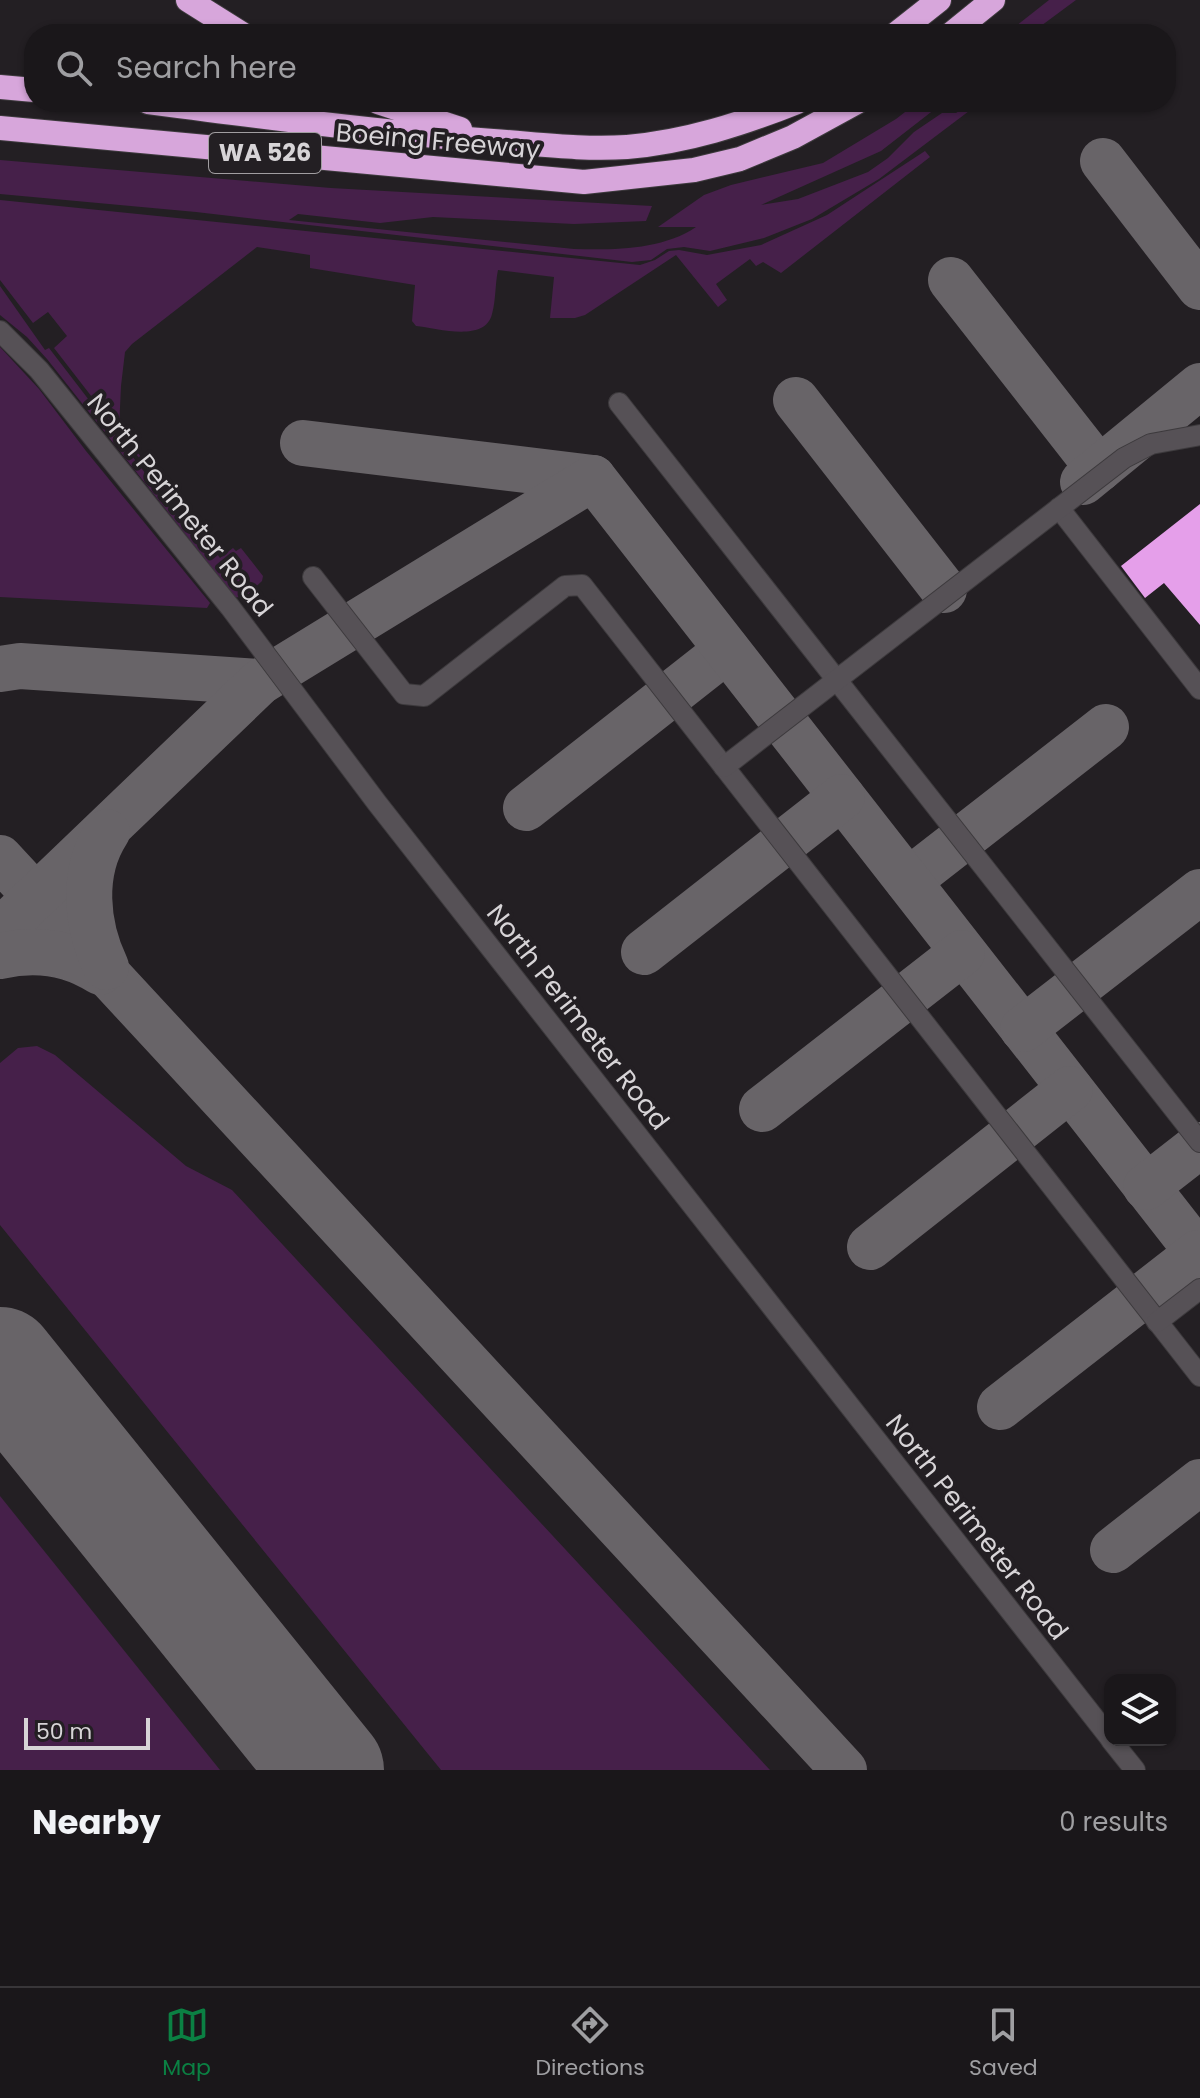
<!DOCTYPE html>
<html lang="en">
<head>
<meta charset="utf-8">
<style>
  body { margin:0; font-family:Poppins,sans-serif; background:#272427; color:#f1f3f6 }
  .controls { position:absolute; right:24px; bottom:24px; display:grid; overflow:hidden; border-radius:16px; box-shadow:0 2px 6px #0004 }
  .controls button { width:72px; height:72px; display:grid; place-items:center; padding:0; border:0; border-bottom:2px solid #383639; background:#1a171a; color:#f1f3f6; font:40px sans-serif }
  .scale { position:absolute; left:24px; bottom:20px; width:126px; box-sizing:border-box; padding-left:8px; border:4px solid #d7d4d7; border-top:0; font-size:22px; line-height:28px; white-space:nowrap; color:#d7d4d7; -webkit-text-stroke:6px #231f23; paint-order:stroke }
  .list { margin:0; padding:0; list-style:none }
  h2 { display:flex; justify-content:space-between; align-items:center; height:104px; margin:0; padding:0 32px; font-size:34px }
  h2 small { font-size:26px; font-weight:400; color:#9f9fa2 }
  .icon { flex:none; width:44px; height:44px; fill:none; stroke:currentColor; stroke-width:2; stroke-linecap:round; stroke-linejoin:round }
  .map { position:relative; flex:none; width:1200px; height:1770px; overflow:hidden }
  .search { position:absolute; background:#1a171a; box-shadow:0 2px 6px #0004; left:24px; right:24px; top:24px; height:88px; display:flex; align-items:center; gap:20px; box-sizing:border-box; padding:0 28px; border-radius:32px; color:#9f9fa2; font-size:30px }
  .sheet { height:216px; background:#1a171a }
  nav { display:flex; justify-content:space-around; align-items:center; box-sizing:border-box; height:112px; border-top:2px solid #383639; background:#1a171a; font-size:22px; color:#9f9fa2 }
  nav a { display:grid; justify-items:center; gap:4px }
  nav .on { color:#0b8043 }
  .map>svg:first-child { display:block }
  .green { fill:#46204a }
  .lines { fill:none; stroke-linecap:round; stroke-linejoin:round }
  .taxiway { stroke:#686468; stroke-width:46 }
  .runway { stroke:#686468; stroke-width:112 }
  .building { fill:#e59fea }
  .minor-casing { stroke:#3d3a3d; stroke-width:22 }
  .highway-casing { stroke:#3d3a3d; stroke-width:26 }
  .minor { stroke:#565156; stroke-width:20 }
  .highway { stroke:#d7a6db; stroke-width:24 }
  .labels { text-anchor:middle; stroke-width:8; stroke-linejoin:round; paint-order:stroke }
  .shield { fill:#231f23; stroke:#a19ea1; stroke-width:2 }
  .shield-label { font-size:24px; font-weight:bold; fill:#d7d4d7 }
  .street-label { font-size:26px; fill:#d7d4d7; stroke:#231f23 }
</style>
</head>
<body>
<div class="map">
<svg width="1200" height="1770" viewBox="0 0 1200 1770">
  <rect width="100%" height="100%" fill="#231f23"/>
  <g class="green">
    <path d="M1049 0H1076L1030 34H1006Z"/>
    <path d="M918 102H944L881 151 761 205 798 199 868 172 888 158 914 132 942 113H956L973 102H981L879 179 812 219 764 238 710 251 684 247 667 249 651 260 632 262 196 212 0 194V160L331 188 652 206 646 221 574 224 433 217 380 223 298 214 289 220 574 249C614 250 662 250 696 227H658L704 195 731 185 823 163 896 119Z"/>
    <path d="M925 151 930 157 781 273 763 262 756 266 750 259 716 284 727 300 718 307 676 255 585 315 575 318H550L554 277 498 270C495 284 496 300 492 314 485 343 437 328 416 326L412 321 415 285 310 268V255L257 247 132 344 125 352 121 386 119 429 209 543 208 547 54 348 67 336 48 312 33 323 0 280V200L640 265 655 260 669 251 679 250 707 255 761 245 827 215Z"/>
    <path d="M0 286 45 350 49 348 205 551 212 547 220 558 233 548 236 551 241 548 263 576 262 581 244 598 235 597 47 359 27 337 0 315Z"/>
    <path d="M0 347 39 389 86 451 210 603 207 608 0 597Z"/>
    <path d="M37 1046 55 1055 186 1166 232 1190 770 1770H441L0 1225V1063L18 1048Z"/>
    <path d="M0 1496 220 1770H0Z"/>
  </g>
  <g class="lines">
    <g class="taxiway">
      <path d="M1103 161 1200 287"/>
      <path d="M951 280 1099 469"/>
      <path d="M796 400 944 590"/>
      <path d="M303 443 593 478"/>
      <path d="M1083 482 1200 386"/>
      <path d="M0 669 20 666 260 682"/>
      <path d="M526 808 727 650"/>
      <path d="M0 858 844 1770"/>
      <path d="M908 881 1106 727"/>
      <path d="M0 931 260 682 593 478 1200 1255"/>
      <path d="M644 952 842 797"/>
      <path d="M0 956C35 948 69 952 100 972"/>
      <path d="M106 967C86 925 81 872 107 832"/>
      <path d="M1023 1029 1200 892"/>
      <path d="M762 1109 962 953"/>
      <path d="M1146 1187 1200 1145"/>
      <path d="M870 1247 1070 1089"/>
      <path d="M1000 1407 1198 1253"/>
      <path d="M1113 1550 1200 1482"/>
    </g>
    <path class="runway" d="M0 1363 328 1770"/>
  </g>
  <path class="building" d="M1200 504V625L1164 583 1145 598 1121 566Z"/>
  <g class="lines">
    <defs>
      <g id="minor">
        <path d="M0 331 39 370 230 607 377 803 1110 1738"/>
        <path d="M619 403 1200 1142"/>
        <path d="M1059 508 1200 689"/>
        <path d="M313 577 404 694 424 696 565 586 582 585 1200 1376"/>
        <path d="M724 767 1124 458 1151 444 1200 435"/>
        <path d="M1157 1322 1200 1289"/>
        <path d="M1111 1740 1135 1770"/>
      </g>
      <g id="highway">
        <path d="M188 0 242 34"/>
        <path d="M896 34 939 0"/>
        <path d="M951 34 993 0"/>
        <path d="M0 87 34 90"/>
        <path d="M148 102C263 117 378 132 493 141 538 144 582 150 627 147 686 142 742 124 797 102"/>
        <path d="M378 102 460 129"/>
        <path d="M0 128 584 182 694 170 740 159 793 137 857 102"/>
      </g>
    </defs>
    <use href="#minor" class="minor-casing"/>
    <use href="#highway" class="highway-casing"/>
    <use href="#minor" class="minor"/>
    <use href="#highway" class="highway"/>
  </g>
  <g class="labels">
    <rect class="shield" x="209" y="133" width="112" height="40" rx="6"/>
    <g class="shield-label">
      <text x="265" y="161">WA 526</text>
    </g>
    <g class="street-label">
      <text transform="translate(438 141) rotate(5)" y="9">Boeing Freeway</text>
      <text transform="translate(180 505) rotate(51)" y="9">North Perimeter Road</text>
      <text transform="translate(578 1017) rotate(52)" y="9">North Perimeter Road</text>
      <text transform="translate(977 1527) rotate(52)" y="9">North Perimeter Road</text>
    </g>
  </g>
</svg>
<div class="controls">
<button><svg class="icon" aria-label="layers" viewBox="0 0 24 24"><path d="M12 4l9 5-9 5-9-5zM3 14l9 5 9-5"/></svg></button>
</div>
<div class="scale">50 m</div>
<div class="search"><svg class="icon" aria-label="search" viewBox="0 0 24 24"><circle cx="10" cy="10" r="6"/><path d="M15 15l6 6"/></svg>Search here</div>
</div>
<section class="sheet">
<h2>Nearby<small>0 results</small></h2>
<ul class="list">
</ul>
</section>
<nav>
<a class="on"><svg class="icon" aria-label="map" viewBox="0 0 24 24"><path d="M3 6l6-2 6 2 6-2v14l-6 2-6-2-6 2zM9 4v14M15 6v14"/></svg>Map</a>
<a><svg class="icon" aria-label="directions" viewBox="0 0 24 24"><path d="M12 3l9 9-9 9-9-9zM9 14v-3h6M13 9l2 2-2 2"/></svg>Directions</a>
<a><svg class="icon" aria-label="saved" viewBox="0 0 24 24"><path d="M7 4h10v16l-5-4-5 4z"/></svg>Saved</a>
</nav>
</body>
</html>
